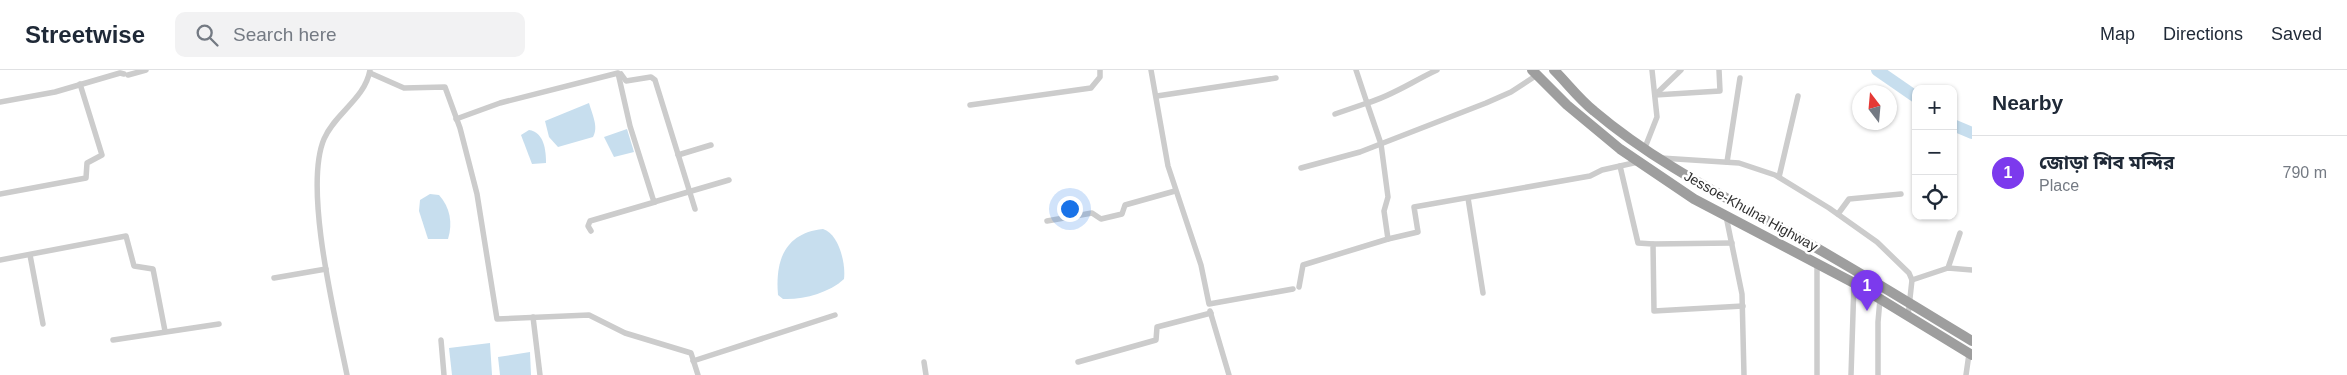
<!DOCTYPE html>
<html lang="en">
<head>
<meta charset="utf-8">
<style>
  body { margin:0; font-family:Arial,"Noto Sans Bengali",sans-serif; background:#f2f2f3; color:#1f2937 }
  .controls { position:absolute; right:15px; top:15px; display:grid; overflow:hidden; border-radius:10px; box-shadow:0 1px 4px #0004 }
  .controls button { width:45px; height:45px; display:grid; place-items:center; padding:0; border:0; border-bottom:1px solid #e0e1e3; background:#fff; color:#1f2937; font:25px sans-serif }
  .compass { position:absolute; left:1852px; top:15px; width:45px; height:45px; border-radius:50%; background:#fff; box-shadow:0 1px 4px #0004; rotate:344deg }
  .you { position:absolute; left:1069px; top:138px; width:18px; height:18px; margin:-12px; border:4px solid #fff; border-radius:50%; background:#1a73e8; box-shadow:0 0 0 8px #1a73e833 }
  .badge { display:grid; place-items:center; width:32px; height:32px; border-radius:50%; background:#7c3aed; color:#fff; font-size:16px; font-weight:700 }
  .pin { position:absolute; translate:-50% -41px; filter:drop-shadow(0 1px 2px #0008) }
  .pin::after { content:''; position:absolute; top:26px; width:18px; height:15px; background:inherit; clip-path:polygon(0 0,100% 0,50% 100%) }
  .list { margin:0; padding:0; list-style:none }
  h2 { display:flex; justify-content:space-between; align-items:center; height:65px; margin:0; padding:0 20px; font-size:21px }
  h2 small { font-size:16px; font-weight:400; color:#747a83 }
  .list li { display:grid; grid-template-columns:32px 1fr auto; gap:15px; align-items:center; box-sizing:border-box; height:75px; padding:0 20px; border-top:1px solid #e0e1e3 }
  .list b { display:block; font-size:19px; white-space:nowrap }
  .list p { margin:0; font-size:16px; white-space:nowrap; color:#747a83 }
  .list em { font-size:16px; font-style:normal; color:#747a83 }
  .icon { flex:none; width:28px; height:28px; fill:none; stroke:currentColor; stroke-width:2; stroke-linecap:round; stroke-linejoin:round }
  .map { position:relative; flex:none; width:1972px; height:305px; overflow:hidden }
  header { display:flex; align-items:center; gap:30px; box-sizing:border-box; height:70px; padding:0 25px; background:#fff; border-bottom:1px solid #e0e1e3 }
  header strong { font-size:24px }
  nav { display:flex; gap:28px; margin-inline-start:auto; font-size:18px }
  .search { width:350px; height:45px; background:#f2f2f3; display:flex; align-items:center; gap:12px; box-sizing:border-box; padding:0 18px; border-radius:10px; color:#747a83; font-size:19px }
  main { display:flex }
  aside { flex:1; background:#fff }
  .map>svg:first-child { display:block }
  .water { fill:#c7deee }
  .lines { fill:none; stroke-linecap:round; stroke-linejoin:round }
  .river { stroke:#c7deee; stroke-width:12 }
  .minor { stroke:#ccc; stroke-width:5.5 }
  .trunk { stroke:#9e9e9e; stroke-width:10 }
  .labels { text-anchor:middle; stroke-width:5; stroke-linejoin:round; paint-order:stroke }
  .street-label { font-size:14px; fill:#2f2f2f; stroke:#fff }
</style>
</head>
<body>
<header>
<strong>Streetwise</strong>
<div class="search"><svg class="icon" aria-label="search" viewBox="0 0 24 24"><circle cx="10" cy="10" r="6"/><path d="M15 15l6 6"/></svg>Search here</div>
<nav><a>Map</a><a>Directions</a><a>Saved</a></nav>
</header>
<main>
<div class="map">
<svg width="1972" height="305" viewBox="0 0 1972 305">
  <rect width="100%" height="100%" fill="#fff"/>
  <g class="water">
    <path d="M589 33C592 44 599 57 593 67L558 77 549 67 545 51Z"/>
    <path d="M627 59 634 82 614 87 604 67Z"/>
    <path d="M529 60C544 62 546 80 546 93L532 94 521 65Z"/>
    <path d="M430 124 439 125C450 137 453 153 448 169H428L419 141 420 130Z"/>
    <path d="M823 159C839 164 846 194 844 209 829 223 803 230 783 229L778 225C775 190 785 163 823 159Z"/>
    <path d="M490 273 492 305H452L449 278Z"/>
    <path d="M530 282 531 305H500L498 287Z"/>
  </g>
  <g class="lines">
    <g class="river">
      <path d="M1877 0 1916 27"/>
      <path d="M1953 55 1972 63"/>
    </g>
    <g class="minor">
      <path d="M1151 0 1168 96 1201 195 1209 234 1293 219"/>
      <path d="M1356 0 1367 33C1392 26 1413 11 1437 0"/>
      <path d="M370 3 404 18 445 17 460 58 477 124 497 249 589 245 625 263 691 283 698 305"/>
      <path d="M621 4 626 11 651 7 655 10 695 139"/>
      <path d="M128 5 146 0"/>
      <path d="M1655 25 1720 21 1719 0"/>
      <path d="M1655 25 1681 0"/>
      <path d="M1157 26 1276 8"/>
      <path d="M0 32 55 22 120 3 124 4"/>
      <path d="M970 35 1091 18 1100 7V0"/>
      <path d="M456 49 500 33 618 3 630 56 654 132 729 110"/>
      <path d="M1644 80 1657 47 1652 0"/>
      <path d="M678 85 711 75"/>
      <path d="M1661 88 1739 93 1775 105 1829 138 1877 172 1909 203 1912 210 1908 246"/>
      <path d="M1727 92 1740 8"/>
      <path d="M1620 96 1638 173 1653 174 1654 241 1743 236"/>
      <path d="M1301 98 1360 82 1486 33 1511 22 1537 5"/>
      <path d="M1779 107 1798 26"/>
      <path d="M0 124 86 108 87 93 102 85 80 14"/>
      <path d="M1468 128 1483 223"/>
      <path d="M1838 144 1849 129 1901 124"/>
      <path d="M1726 146 1742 224 1744 305"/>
      <path d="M1047 151 1092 143 1101 149 1122 144 1125 135 1175 121"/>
      <path d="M591 161 588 156 590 151 655 132"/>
      <path d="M1388 169 1418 162 1414 137 1590 106 1602 100 1638 92"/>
      <path d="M1653 174 1732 173"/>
      <path d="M30 185 43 254"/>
      <path d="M0 190 126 166 134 196 153 199 165 261"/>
      <path d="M1817 193V305"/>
      <path d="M1948 198 1960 163"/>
      <path d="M274 208 326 199"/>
      <path d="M1912 210 1948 198 1972 200"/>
      <path d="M1299 217 1303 195 1388 169 1384 141 1388 127 1381 74 1367 33 1335 44"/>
      <path d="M1210 241 1229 305"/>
      <path d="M533 247 540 305"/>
      <path d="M113 270 219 254"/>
      <path d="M441 270 444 305"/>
      <path d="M693 291 835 245"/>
      <path d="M924 292 926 305"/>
      <path d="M1078 292 1156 270 1157 257 1211 243"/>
      <path d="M347 305C336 250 303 119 324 69 335 43 365 29 370 0"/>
      <path d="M1851 305 1854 213"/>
      <path d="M1878 305V252L1880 229"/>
      <path d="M1966 305 1969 284"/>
    </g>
    <g class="trunk">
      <path d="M1532 0 1567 35 1620 79 1694 129 1854 213 1972 285"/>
      <path d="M1554 0C1567 13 1579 29 1594 41 1653 91 1719 124 1786 161 1849 195 1910 234 1972 271"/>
    </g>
  </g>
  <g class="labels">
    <g class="street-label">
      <text transform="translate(1751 141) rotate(29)" y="5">Jessoe-Khulna Highway</text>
    </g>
  </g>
</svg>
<div class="controls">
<button>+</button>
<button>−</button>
<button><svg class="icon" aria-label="locate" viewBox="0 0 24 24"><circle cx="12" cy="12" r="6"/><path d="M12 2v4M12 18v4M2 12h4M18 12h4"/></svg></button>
</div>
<svg class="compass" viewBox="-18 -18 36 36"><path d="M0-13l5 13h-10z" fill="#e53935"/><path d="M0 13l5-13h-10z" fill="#747a83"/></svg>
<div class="you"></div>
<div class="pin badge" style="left:1867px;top:241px">1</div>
</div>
<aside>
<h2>Nearby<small></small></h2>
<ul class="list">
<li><span class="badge">1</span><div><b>জোড়া শিব মন্দির</b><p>Place</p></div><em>790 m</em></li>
</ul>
</aside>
</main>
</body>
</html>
